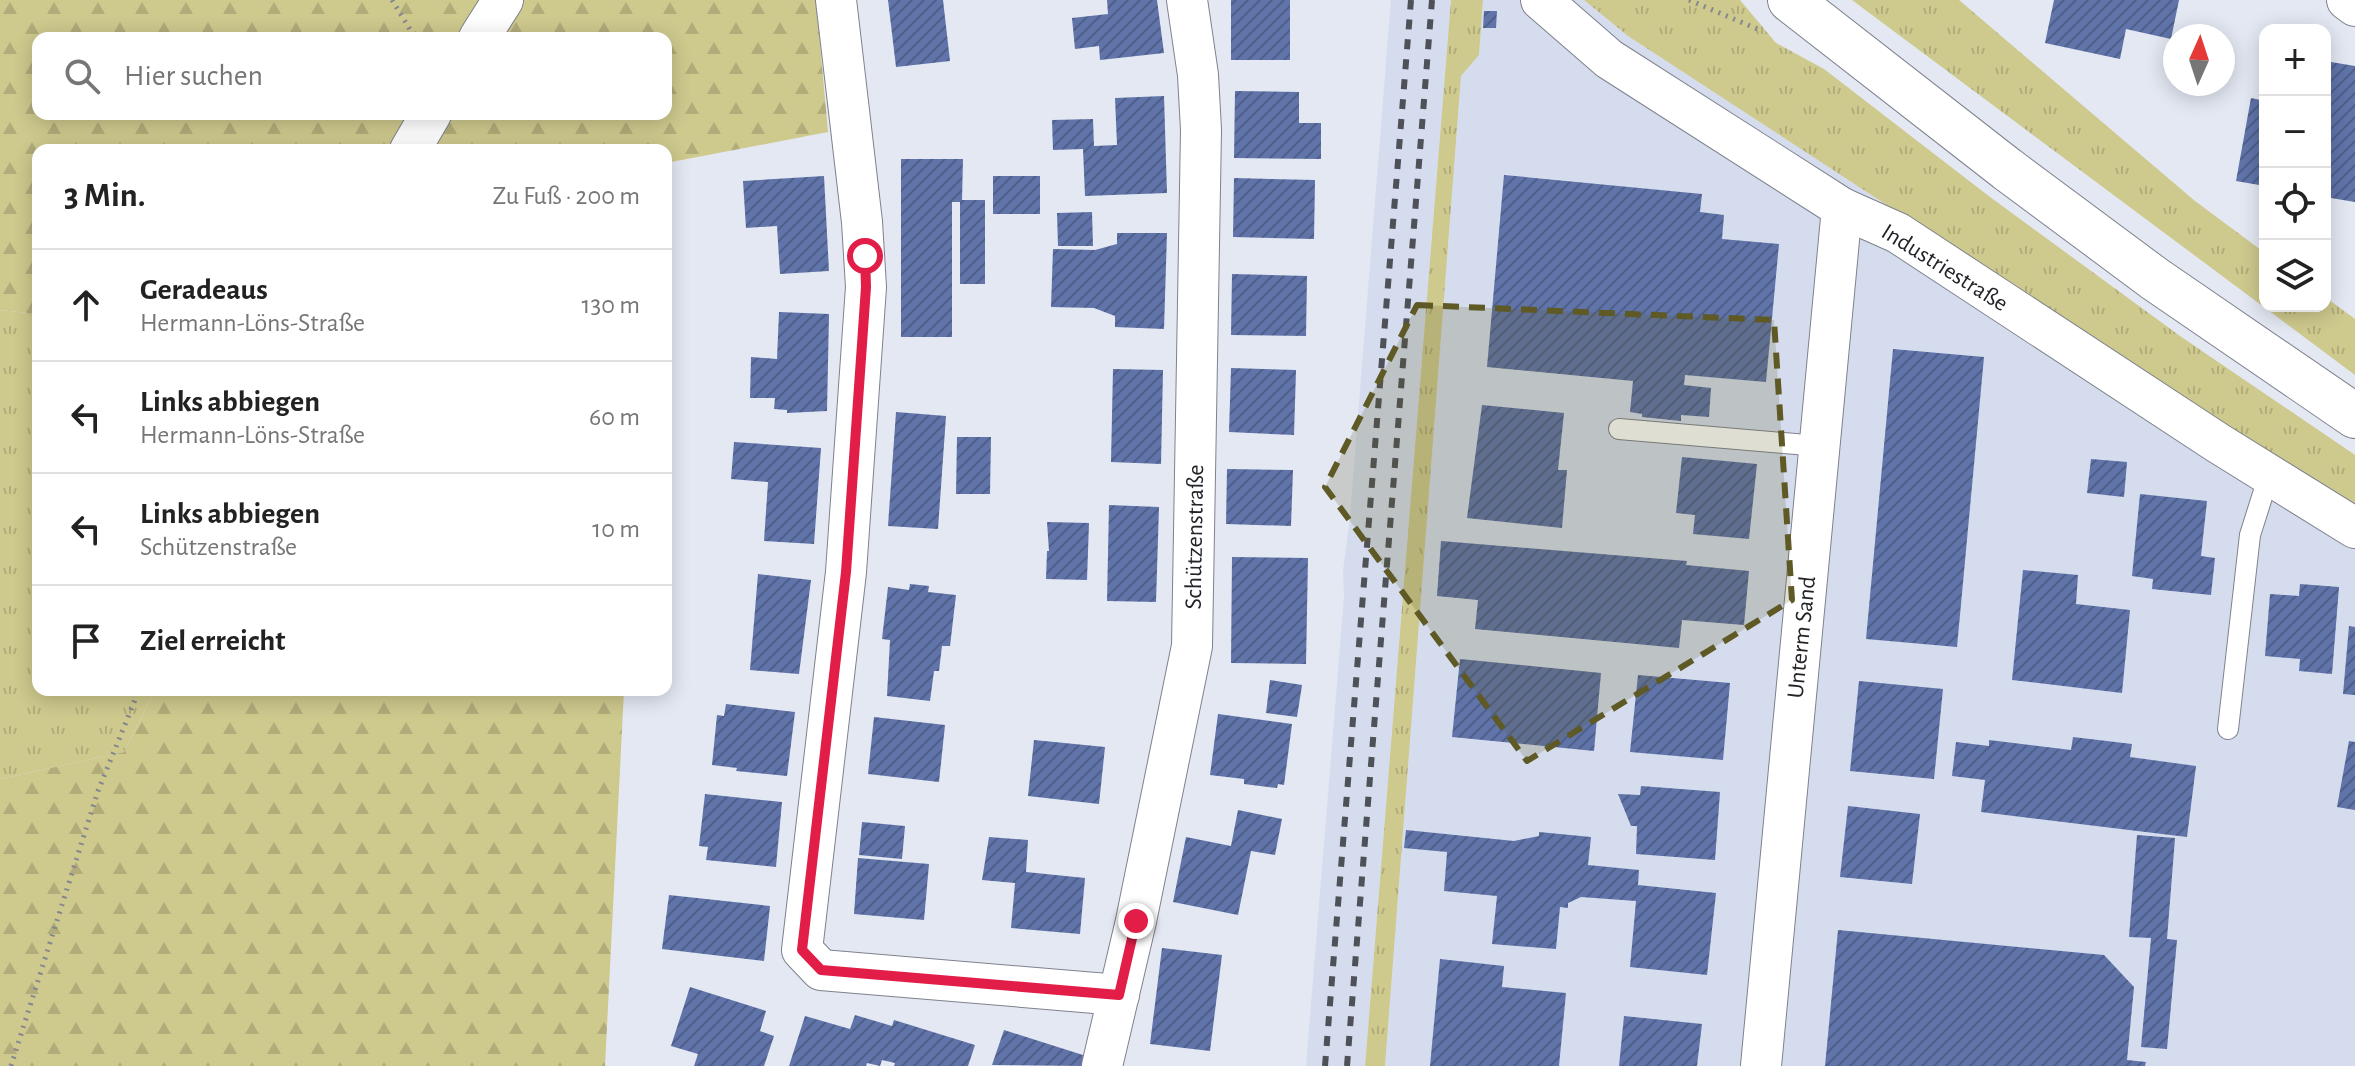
<!DOCTYPE html>
<html lang="de">
<head>
<meta charset="utf-8">
<style>
  body { margin:0; font-family:"Alegreya Sans",sans-serif; background:#f2f2f2; color:#222 }
  .controls { position:absolute; right:24px; top:24px; display:grid; overflow:hidden; border-radius:16px; box-shadow:0 4px 20px #0003 }
  .controls button { width:72px; height:72px; display:grid; place-items:center; padding:0; border:0; border-bottom:2px solid #e0e0e0; background:#fff; color:#222; font:40px sans-serif }
  .compass { position:absolute; left:2163px; top:24px; width:72px; height:72px; border-radius:50%; background:#fff; box-shadow:0 4px 20px #0003; rotate:3deg }
  .stop { position:absolute; width:24px; height:24px; margin:-18px; border:6px solid #e11d48; border-radius:50%; background:#fff }
  .stop.end { background:#e11d48; border-color:#fff; box-shadow:0 2px 8px #0008 }
  .list { margin:0; padding:0; list-style:none }
  h2 { display:flex; justify-content:space-between; align-items:center; height:104px; margin:0; padding:0 32px; font-size:34px }
  h2 small { font-size:26px; font-weight:400; color:#767676 }
  .list li { display:grid; grid-template-columns:52px 1fr auto; gap:24px; align-items:center; box-sizing:border-box; height:112px; padding:0 32px; border-top:2px solid #e0e0e0 }
  .list b { display:block; font-size:30px; white-space:nowrap }
  .list p { margin:0; font-size:26px; white-space:nowrap; color:#767676 }
  .list em { font-size:26px; font-style:normal; color:#767676 }
  .icon { flex:none; width:44px; height:44px; fill:none; stroke:currentColor; stroke-width:2; stroke-linecap:round; stroke-linejoin:round }
  .map { position:relative; flex:none; width:2355px; height:1066px; overflow:hidden }
  .search { position:absolute; background:#fff; box-shadow:0 4px 20px #0003; left:32px; top:32px; width:640px; height:88px; display:flex; align-items:center; gap:20px; box-sizing:border-box; padding:0 28px; border-radius:16px; color:#767676; font-size:30px }
  .panel { position:absolute; background:#fff; box-shadow:0 4px 20px #0003; left:32px; top:144px; width:640px; height:552px; border-radius:16px }
  .map>svg:first-child { display:block }
  .built { fill:#d5dcee }
  .grass { fill:url(#grass-tufts) }
  .forest { fill:url(#forest-firs); fill-rule:evenodd }
  .building { fill:url(#building-hatch) }
  .lines { fill:none; stroke-linecap:round; stroke-linejoin:round }
  .service-casing { stroke:#7e828c; stroke-width:22 }
  .minor-casing { stroke:#7e828c; stroke-width:42 }
  .secondary-casing { stroke:#7e828c; stroke-width:46 }
  .path { stroke:#84878f; stroke-width:5; stroke-dasharray:2 6; stroke-linecap:butt }
  .service { stroke:#fff; stroke-width:20 }
  .minor { stroke:#fff; stroke-width:40 }
  .secondary { stroke:#fff; stroke-width:44 }
  .rail { stroke:#4e5157; stroke-width:6; stroke-dasharray:10 10; stroke-linecap:butt }
  .route { stroke:#e11d48; stroke-width:10 }
  .marked { fill:#5e5925; fill-opacity:0.2; stroke:#5e5925; stroke-width:6; stroke-dasharray:16 10; stroke-linejoin:round }
  .labels { text-anchor:middle; stroke-width:6; stroke-linejoin:round; paint-order:stroke }
  .street-label { font-size:24px; fill:#222428; stroke:#fff }
</style>
</head>
<body>
<div class="map">
<svg width="2355" height="1066" viewBox="0 0 2355 1066">
  <defs>
    <pattern id="grass-tufts" width="24" height="20" patternUnits="userSpaceOnUse" patternTransform="scale(2)"><rect width="24" height="20" fill="#cec98d"/><path d="M3 7l-1-3M5 7V3M7 7l1-3M15 17l-1-3M17 17v-4M19 17l1-3" fill="none" stroke="#b1ac7a"/></pattern>
    <pattern id="forest-firs" width="22" height="20" patternUnits="userSpaceOnUse" patternTransform="scale(2)"><rect width="22" height="20" fill="#cec98d"/><path d="M5 1l3.5 6h-7zM16 11l3.5 6h-7z" fill="#b1ac7a"/></pattern>
    <pattern id="building-hatch" width="6" height="6" patternUnits="userSpaceOnUse" patternTransform="scale(2)"><rect width="6" height="6" fill="#6074aa"/><path d="M-1 1l2-2M0 6l6-6M5 7l2-2" fill="none" stroke="#4f5f8a"/></pattern>
  </defs>
  <rect width="100%" height="100%" fill="#e3e8f3"/>
  <g class="built">
    <path d="M1391 0H1451L1365 1066H1306L1344 597 1343 571 1350 517Z"/>
    <path d="M1483 0H1584L1628 36 2355 511V1066H1385L1461 76 1479 55Z"/>
  </g>
  <g class="grass">
    <path d="M1451 0H1483L1479 55 1461 76 1385 1066H1365Z"/>
    <path d="M1584 0H1740L1776 43 1824 69 1990 197 2180 336 2355 455V511L1628 36Z"/>
    <path d="M1852 0H1959L2195 201 2265 253V306H2325V297L2355 319V375Z"/>
    <path d="M0 310 38 314V690H155L124 752 0 779Z"/>
  </g>
  <g class="forest">
    <path d="M0 0H816L828 132 666 163V150H38V314L0 310ZM38 38H666V114H38Z"/>
    <path d="M155 690H624L605 1066H0V779L124 752Z"/>
  </g>
  <g class="building">
    <path d="M888 0H943L950 61 896 67Z"/>
    <path d="M1107 0H1157L1164 53 1100 60 1099 46 1075 49 1072 18 1108 14Z"/>
    <rect x="1231" y="0" width="59" height="60"/>
    <path d="M2054 0H2179L2171 39 2126 29 2120 59 2045 43Z"/>
    <path d="M1484 11H1497L1496 28H1483Z"/>
    <path d="M2325 61 2355 66V202L2325 197Z"/>
    <path d="M1235 91 1299 92V123H1321V159L1234 158Z"/>
    <path d="M1164 96 1167 193 1085 196 1083 149 1053 150 1052 120 1093 119 1094 146 1117 145 1115 98Z"/>
    <path d="M2251 98 2265 101V186L2236 181Z"/>
    <path d="M901 159H963L962 200H985V284H960V202H952V337H901Z"/>
    <path d="M1504 175 1702 194 1700 212 1724 215 1722 239 1779 244 1766 382 1685 375 1684 385 1711 388 1709 417 1681 415V421L1642 417V414L1630 412 1633 381 1487 367Z"/>
    <path d="M824 176 829 271 780 274 777 226 746 228 743 181Z"/>
    <rect x="993" y="176" width="47" height="38"/>
    <path d="M1234 178 1315 180 1314 239 1233 237Z"/>
    <path d="M1092 212 1093 246H1058L1057 213Z"/>
    <path d="M1117 233H1167L1164 329 1115 327V316L1094 308 1051 307 1053 249 1095 250 1117 244Z"/>
    <path d="M1232 274 1307 276 1306 336 1231 335Z"/>
    <path d="M779 312 829 314 827 411 787 413V410L774 409 775 398H750L751 357 777 359Z"/>
    <path d="M1893 349 1984 357 1957 647 1866 639Z"/>
    <path d="M1231 368 1296 370 1294 435 1229 432Z"/>
    <path d="M1113 369 1163 370 1161 464 1111 462Z"/>
    <path d="M1482 405 1564 413 1558 470H1567L1562 528 1467 518Z"/>
    <path d="M896 412 946 416 938 529 888 526Z"/>
    <path d="M957 437H991L990 494H956Z"/>
    <path d="M734 442 821 448 814 544 764 541 768 482 731 479Z"/>
    <path d="M1682 457 1757 464 1749 539 1693 534 1695 515 1676 513Z"/>
    <path d="M2091 459 2127 462 2124 497 2087 493Z"/>
    <path d="M1227 469 1293 470 1291 526 1226 524Z"/>
    <path d="M2140 494 2207 501 2201 556 2215 558 2211 595 2152 589 2153 579 2132 576Z"/>
    <path d="M1109 505 1159 507 1156 602 1107 601Z"/>
    <path d="M1047 522 1089 523 1087 580 1046 579 1047 551H1049Z"/>
    <path d="M1441 541 1687 561 1686 565 1749 571 1744 625 1682 620 1679 648 1475 629 1478 600 1437 596Z"/>
    <path d="M1232 557 1308 558 1306 664 1231 663Z"/>
    <path d="M2023 570 2078 575 2076 604 2130 610 2122 693 2012 680Z"/>
    <path d="M758 574 811 580 799 674 750 670Z"/>
    <path d="M910 584 929 586 928 592 956 595 950 646H942L939 671H934L930 701 887 696 890 640 882 639 888 587 909 590Z"/>
    <path d="M2300 584 2339 587 2332 674 2299 671 2300 659 2265 656 2270 594 2299 596Z"/>
    <path d="M2349 626 2355 627V695L2343 694Z"/>
    <path d="M1460 659 1601 673 1594 751 1452 737Z"/>
    <path d="M1638 675 1730 683 1723 760 1630 752Z"/>
    <path d="M1270 680 1302 685 1297 717 1266 713Z"/>
    <path d="M1859 681 1943 689 1934 779 1850 771Z"/>
    <path d="M726 704 795 712 787 776 736 771 737 768 712 765 717 715 724 716Z"/>
    <path d="M1218 714 1292 724 1284 785 1278 784 1277 788 1244 784V779L1210 775Z"/>
    <path d="M874 717 945 725 939 782 868 774Z"/>
    <path d="M2073 737 2132 744 2130 757 2196 766 2187 837 1981 812 1985 780 1952 776 1956 742 1989 746V740L2071 750Z"/>
    <path d="M1034 740 1105 747 1099 804 1028 796Z"/>
    <path d="M2349 741 2355 742V810L2337 807Z"/>
    <path d="M1641 786 1720 792 1715 860 1636 854 1637 826H1631L1618 794 1640 795Z"/>
    <path d="M705 794 782 802 776 867 706 860 708 847 699 846Z"/>
    <path d="M1848 806 1920 814 1912 884 1840 877Z"/>
    <path d="M1238 810 1282 819 1275 855 1251 851 1238 915 1173 902 1186 837 1231 846Z"/>
    <path d="M862 822 905 826 902 859 859 855Z"/>
    <path d="M1406 830 1514 841 1539 836V832L1591 837 1588 865 1639 870 1638 885 1716 893 1707 975 1630 967 1636 901 1581 897 1568 903V908L1560 907 1556 949 1492 944 1497 896 1444 891 1447 852 1404 848Z"/>
    <path d="M2137 835 2175 838 2167 939 2177 940 2167 1049 2141 1047 2151 938 2129 937Z"/>
    <path d="M989 837 1028 840 1026 872 1085 878 1080 934 1011 928 1015 883 982 880Z"/>
    <path d="M858 858 929 864 924 920 854 914Z"/>
    <path d="M669 895 770 906 764 961 662 949Z"/>
    <path d="M1838 930 2104 955 2134 987 2127 1060 2146 1062 2145 1066H1825Z"/>
    <path d="M1162 948 1222 955 1210 1051 1150 1044Z"/>
    <path d="M1440 959 1504 966 1502 987 1566 993 1559 1066H1430Z"/>
    <path d="M690 987 766 1011 760 1031 774 1036 764 1066H694L698 1054 671 1046Z"/>
    <path d="M855 1015 892 1026 894 1020 975 1045 968 1066H894L895 1063 882 1060 880 1066 867 1063 866 1066H789L805 1016 850 1029Z"/>
    <path d="M1624 1016 1702 1024 1697 1066H1619Z"/>
    <path d="M1004 1030 1086 1056 1083 1066 992 1065Z"/>
  </g>
  <g class="lines">
    <defs>
      <g id="service">
        <path d="M1619 429 1819 446"/>
        <path d="M2228 729 2250 535 2269 475"/>
      </g>
      <g id="minor">
        <path d="M836 0 862 222 866 287 846 572 802 950 821 970 1119 995"/>
        <path d="M1541 0 1609 59 1842 208 1898 233 2218 443 2355 528"/>
        <path d="M2347 0 2355 6"/>
        <path d="M479 38 503 0"/>
        <path d="M410 150 431 114"/>
        <path d="M1102 1066 1136 921 1192 646 1201 130 1198 75 1187 0"/>
        <path d="M1761 1066 1842 208"/>
      </g>
      <path id="secondary" d="M1790 0 2007 169 2155 279 2355 416"/>
    </defs>
    <use href="#service" class="service-casing"/>
    <use href="#minor" class="minor-casing"/>
    <use href="#secondary" class="secondary-casing"/>
    <g class="path">
      <path d="M392 0 411 31 420 38"/>
      <path d="M1689 0 1762 31"/>
      <path d="M11 1066 98 791 139 690"/>
    </g>
    <use href="#service" class="service"/>
    <use href="#minor" class="minor"/>
    <use href="#secondary" class="secondary"/>
    <g class="rail">
      <path d="M1325 1066 1411 0"/>
      <path d="M1347 1066 1432 0"/>
    </g>
  </g>
  <g class="lines">
    <path class="route" d="M865 256 866 287 846 572 802 950 821 970 1119 995 1136 921"/>
  </g>
  <path class="marked" d="M1417 305 1774 320 1792 600 1527 761 1325 487Z"/>
  <g class="labels">
    <g class="street-label">
      <text transform="translate(1945 267) rotate(32)" y="8">Industriestraße</text>
      <text transform="translate(1194 537) rotate(-89)" y="8">Schützenstraße</text>
      <text transform="translate(1801 637) rotate(-84)" y="8">Unterm Sand</text>
    </g>
  </g>
</svg>
<div class="controls">
<button>+</button>
<button>−</button>
<button><svg class="icon" aria-label="locate" viewBox="0 0 24 24"><circle cx="12" cy="12" r="6"/><path d="M12 2v4M12 18v4M2 12h4M18 12h4"/></svg></button>
<button><svg class="icon" aria-label="layers" viewBox="0 0 24 24"><path d="M12 4l9 5-9 5-9-5zM3 14l9 5 9-5"/></svg></button>
</div>
<svg class="compass" viewBox="-18 -18 36 36"><path d="M0-13l5 13h-10z" fill="#e53935"/><path d="M0 13l5-13h-10z" fill="#767676"/></svg>
<div class="stop" style="left:865px;top:256px"></div>
<div class="stop end" style="left:1136px;top:921px"></div>
<div class="search"><svg class="icon" aria-label="search" viewBox="0 0 24 24"><circle cx="10" cy="10" r="6"/><path d="M15 15l6 6"/></svg>Hier suchen</div>
<section class="panel">
<h2>3 Min.<small>Zu Fuß · 200 m</small></h2>
<ul class="list">
<li><svg class="icon" aria-label="ahead" viewBox="0 0 24 24"><path d="M12 20V5M6 11l6-6 6 6"/></svg><div><b>Geradeaus</b><p>Hermann-Löns-Straße</p></div><em>130 m</em></li>
<li><svg class="icon" aria-label="left" viewBox="0 0 24 24"><path d="M17 20v-9H6M10 6l-5 5 5 5"/></svg><div><b>Links abbiegen</b><p>Hermann-Löns-Straße</p></div><em>60 m</em></li>
<li><svg class="icon" aria-label="left" viewBox="0 0 24 24"><path d="M17 20v-9H6M10 6l-5 5 5 5"/></svg><div><b>Links abbiegen</b><p>Schützenstraße</p></div><em>10 m</em></li>
<li><svg class="icon" aria-label="arrive" viewBox="0 0 24 24"><path d="M6 21V4h12l-3 4 3 4H6"/></svg><div><b>Ziel erreicht</b></div></li>
</ul>
</section>
</div>
</body>
</html>
